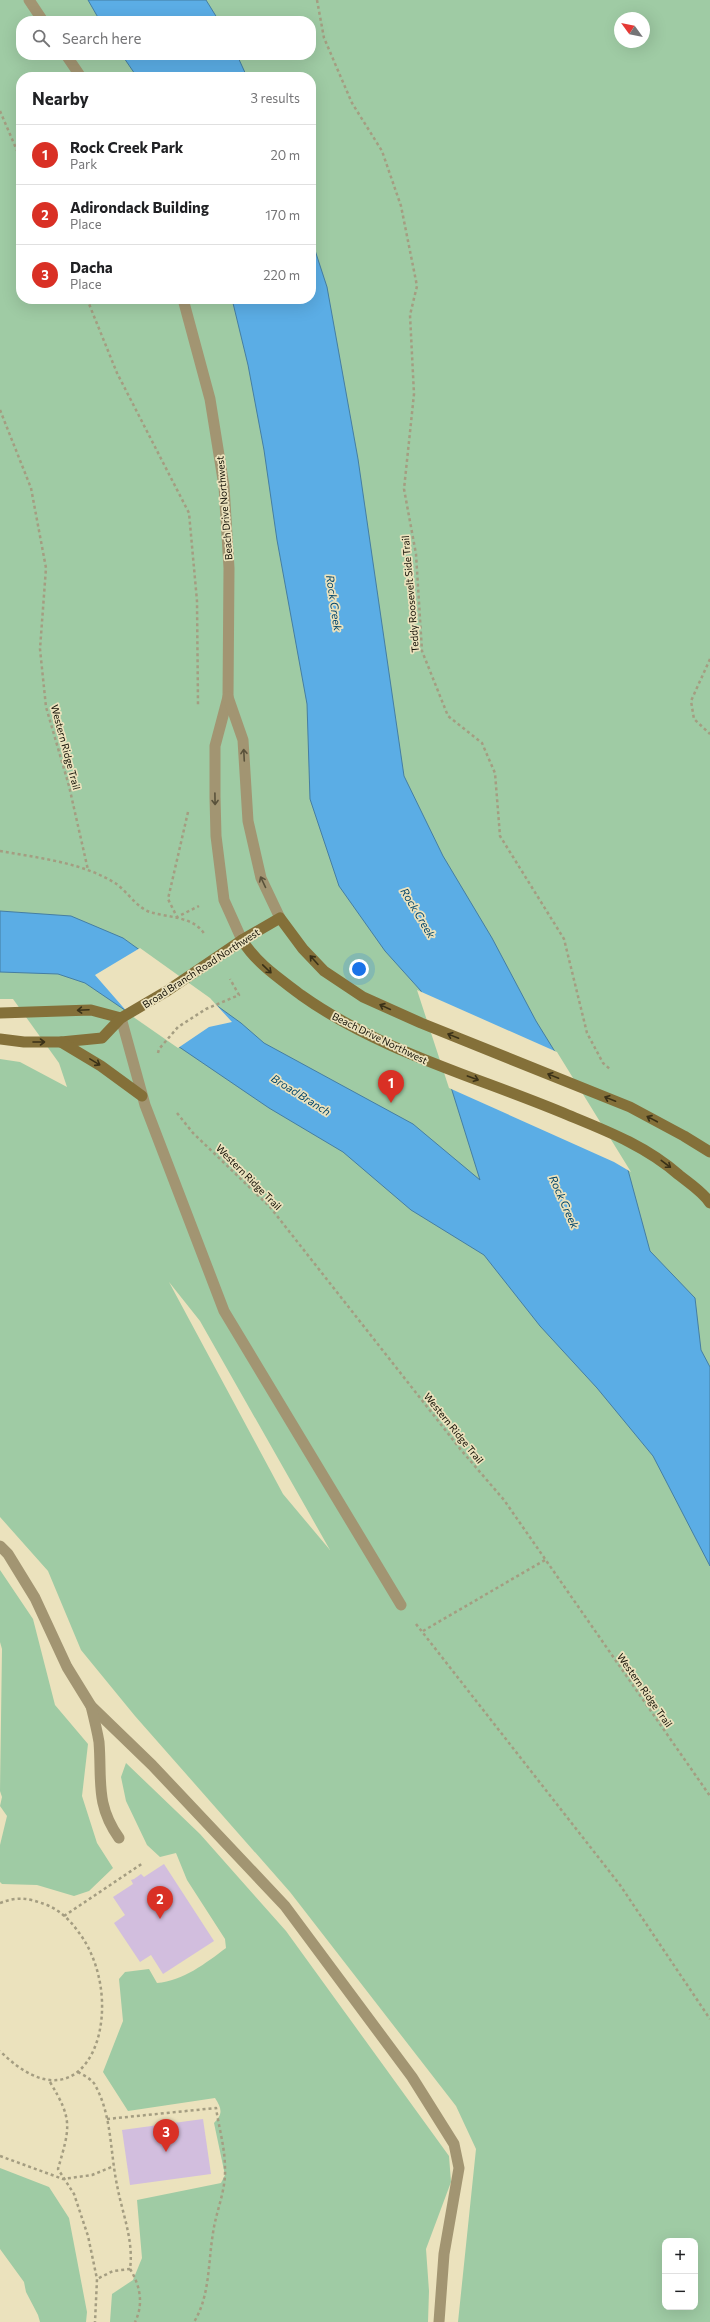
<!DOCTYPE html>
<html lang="en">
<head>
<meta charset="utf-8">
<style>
  body { margin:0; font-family:Commissioner,sans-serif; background:#f2f2f2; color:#202124 }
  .controls { position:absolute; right:12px; bottom:12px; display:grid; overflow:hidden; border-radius:8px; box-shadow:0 4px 16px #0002 }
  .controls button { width:36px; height:36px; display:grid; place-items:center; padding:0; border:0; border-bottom:1px solid #e0e0e0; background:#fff; color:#202124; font:20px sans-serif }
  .compass { position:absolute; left:614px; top:12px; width:36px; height:36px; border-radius:50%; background:#fff; box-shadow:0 4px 16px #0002; rotate:303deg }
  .you { position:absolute; left:359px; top:969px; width:14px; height:14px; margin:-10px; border:3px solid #fff; border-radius:50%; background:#1a73e8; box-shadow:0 0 0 6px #1a73e833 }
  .badge { display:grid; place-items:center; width:26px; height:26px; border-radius:50%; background:#d93025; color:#fff; font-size:13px; font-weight:700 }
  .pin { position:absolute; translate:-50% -33px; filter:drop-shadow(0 1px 2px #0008) }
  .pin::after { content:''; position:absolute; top:21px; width:14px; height:12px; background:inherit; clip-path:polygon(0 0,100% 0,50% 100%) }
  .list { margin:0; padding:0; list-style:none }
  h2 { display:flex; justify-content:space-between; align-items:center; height:52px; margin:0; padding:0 16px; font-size:17px }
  h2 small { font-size:13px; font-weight:400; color:#757577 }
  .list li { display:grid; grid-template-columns:26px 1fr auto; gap:12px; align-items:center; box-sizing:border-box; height:60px; padding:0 16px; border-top:1px solid #e0e0e0 }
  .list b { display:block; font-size:15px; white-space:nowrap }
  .list p { margin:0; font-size:13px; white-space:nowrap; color:#757577 }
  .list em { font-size:13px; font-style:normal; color:#757577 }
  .icon { flex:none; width:22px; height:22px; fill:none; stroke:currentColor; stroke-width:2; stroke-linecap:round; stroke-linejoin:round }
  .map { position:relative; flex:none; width:710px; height:2322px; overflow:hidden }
  .search { position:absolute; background:#fff; box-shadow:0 4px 16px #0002; left:16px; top:16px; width:300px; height:44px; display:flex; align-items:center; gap:10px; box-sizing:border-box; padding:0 14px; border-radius:16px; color:#757577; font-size:15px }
  .panel { position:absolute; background:#fff; box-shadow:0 4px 16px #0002; left:16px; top:72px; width:300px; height:232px; border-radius:16px }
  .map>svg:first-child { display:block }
  .green { fill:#9fcba4; fill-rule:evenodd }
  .water { fill:#5bade5; stroke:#457ea2 }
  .pier { fill:#ebe2bd }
  .building { fill:#d2bede }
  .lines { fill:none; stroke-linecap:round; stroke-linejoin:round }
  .path { stroke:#a49d81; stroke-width:2.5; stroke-dasharray:3 3; stroke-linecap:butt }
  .service { stroke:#a29572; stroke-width:11 }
  .pedestrian { stroke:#a29572; stroke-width:11 }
  .secondary { stroke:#847039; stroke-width:11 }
  .oneway { stroke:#5a523b }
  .oneway2 { stroke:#3a3117 }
  .labels { text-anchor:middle; stroke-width:3.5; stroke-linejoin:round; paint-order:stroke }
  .street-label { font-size:10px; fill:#120f04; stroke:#ebe2bd }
  .water-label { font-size:11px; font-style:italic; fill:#004469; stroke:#ebe2bd }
</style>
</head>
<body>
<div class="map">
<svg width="710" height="2322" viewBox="0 0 710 2322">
  <rect width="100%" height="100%" fill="#ebe2bd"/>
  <g class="green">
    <path d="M0 0H710V2322H458L476 2149 456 2106 290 1892 135 1716 81 1650 48 1571 0 1517V1059L20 1062 67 1087 59 1063 13 999H0ZM620 18H644V42H620ZM21 21H311V55H21ZM21 77H311V299H21ZM169 1282 200 1321 330 1550 283 1494ZM665 2241H695V2307H665Z"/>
    <path d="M0 1570 33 1619 55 1705 88 1744 82 1796 97 1843 113 1868 89 1891 74 1896 37 1885 2 1884 0 1882V1845L7 1816 0 1806 2 1797 0 1791 2 1649 0 1642Z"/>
    <path d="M126 1763 200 1834 286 1931 449 2156 451 2182 426 2249 429 2291 428 2322H110L112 2294 133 2280 142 2258 137 2200 221 2183 225 2175 214 2123C223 2114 222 2109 215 2098L128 2111 103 2072 123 2021 119 1979 125 1972 149 1969 157 1983C183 1981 206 1963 226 1948L225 1939 187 1880 176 1853 160 1857 147 1845 126 1801 121 1777Z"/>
    <path d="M0 2168 49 2187 69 2218 87 2312 86 2322H40L38 2315 26 2292 24 2282 0 2249Z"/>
  </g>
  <g class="water">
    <path d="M88 0H206L219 21H100Z"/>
    <path d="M122 55H237L247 77H137Z"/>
    <path d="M311 238 327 287 358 459 404 776 443 856 492 938 536 1021 628 1170 650 1251 695 1298 701 1350 710 1367V1566L653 1456 597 1388 540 1326 484 1255 411 1210 343 1152 269 1108 85 983 58 974 0 972V911L71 916 123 938 241 1023 264 1043 413 1124 480 1180 421 991 385 951 339 886 310 799 307 704 277 540 264 450 248 365 232 299H311Z"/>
  </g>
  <g class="pier">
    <path d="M140 948 210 998 232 1022 209 1027 178 1048 129 1014 95 975Z"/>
    <path d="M417 990 557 1052 631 1172 614 1162 449 1088Z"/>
  </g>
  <g class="building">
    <path d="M164 1864 214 1941 163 1974 151 1955 140 1962 114 1923 125 1915 113 1897 133 1884 131 1880 134 1879 141 1874 144 1877Z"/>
    <path d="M203 2119 211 2174 130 2185 122 2130Z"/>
  </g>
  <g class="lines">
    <g class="path">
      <path d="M317 0 324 38 352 103 382 151 401 206 417 286 410 315 414 394 404 489 416 554 422 651 448 716 482 743 495 773 500 836 564 939 587 1033 603 1063 611 1070"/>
      <path d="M0 111 21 160"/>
      <path d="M87 299 117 373 189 513 197 601 198 705"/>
      <path d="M0 410 31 488 46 568 40 649 46 707 69 786 88 870"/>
      <path d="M710 659 691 701 694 719 710 734"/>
      <path d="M188 812 168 899 177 917 199 906"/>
      <path d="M0 851C38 858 81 862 115 883 127 891 137 908 150 912 169 918 194 916 205 935"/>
      <path d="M158 1053 159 1049 178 1027 206 1009 239 995 230 979"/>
      <path d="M177 1113 193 1133 270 1207 461 1450 504 1500 710 1796"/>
      <path d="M416 1624 620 1885 710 2019"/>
      <path d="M423 1631 545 1560"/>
      <path d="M0 1903C19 1896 28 1898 47 1905 59 1910 69 1919 77 1930 133 2001 90 2141 0 2051"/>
      <path d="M64 1916 143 1863"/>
      <path d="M78 2072C83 2075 92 2079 95 2085 112 2115 110 2152 117 2185 122 2213 134 2240 130 2269L113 2271 97 2279"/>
      <path d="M50 2082C73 2120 70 2127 58 2169L74 2194 88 2236 97 2279 95 2322"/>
      <path d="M107 2119 216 2108C219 2128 225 2148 225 2168 226 2191 216 2211 213 2233 208 2263 210 2296 194 2322"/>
      <path d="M0 2156 63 2179 92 2175 114 2166"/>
      <path d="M130 2269C140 2285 144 2304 135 2322"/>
    </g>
    <g class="service">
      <path d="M121 1018 145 1105 224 1311 401 1605"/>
      <path d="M0 1546 8 1554 35 1598 67 1667 91 1706 152 1765 285 1906 412 2077 454 2144 459 2168 444 2254 439 2322"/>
      <path d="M91 1706C94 1718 97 1730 99 1742 102 1780 95 1804 119 1838"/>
    </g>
    <g class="pedestrian">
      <path d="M29 0 43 21"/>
      <path d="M66 55 81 77"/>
      <path d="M183 299 210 399 224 486 229 568 228 697 215 746V797L216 836 224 900 242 940"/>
      <path d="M228 697 243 740 248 821 261 878 280 918"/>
    </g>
    <g class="secondary">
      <path d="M242 940C257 964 279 978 301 995 381 1052 478 1077 568 1115 607 1131 646 1146 679 1175 689 1183 703 1192 710 1203"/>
      <path d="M0 1013 91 1010 121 1018"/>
      <path d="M0 1039 24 1042H61L102 1038 121 1018 167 991 242 940 280 918 303 949 324 971 363 997 421 1023 630 1107 684 1136 710 1152"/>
      <path d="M61 1042 101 1066 142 1096"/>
    </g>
  </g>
  <defs><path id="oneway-shaft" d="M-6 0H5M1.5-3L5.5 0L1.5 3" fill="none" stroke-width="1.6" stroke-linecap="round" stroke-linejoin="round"/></defs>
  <g class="oneway">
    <use href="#oneway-shaft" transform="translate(244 755) rotate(-93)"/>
    <use href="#oneway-shaft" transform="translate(215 799) rotate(89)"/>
    <use href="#oneway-shaft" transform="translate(263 882) rotate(-115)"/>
  </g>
  <g class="oneway2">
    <use href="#oneway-shaft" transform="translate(314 960) rotate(-132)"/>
    <use href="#oneway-shaft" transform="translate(267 969) rotate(44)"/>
    <use href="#oneway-shaft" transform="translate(385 1007) rotate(-155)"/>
    <use href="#oneway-shaft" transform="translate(83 1010) rotate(177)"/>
    <use href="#oneway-shaft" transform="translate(453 1036) rotate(-158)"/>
    <use href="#oneway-shaft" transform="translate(39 1042)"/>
    <use href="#oneway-shaft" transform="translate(95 1062) rotate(31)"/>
    <use href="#oneway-shaft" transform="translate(553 1076) rotate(-158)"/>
    <use href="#oneway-shaft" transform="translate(473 1078) rotate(20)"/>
    <use href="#oneway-shaft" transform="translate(610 1099) rotate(-158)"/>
    <use href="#oneway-shaft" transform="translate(652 1119) rotate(-152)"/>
    <use href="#oneway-shaft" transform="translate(666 1164) rotate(37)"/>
  </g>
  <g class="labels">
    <g class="street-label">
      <text transform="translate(224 508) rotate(-95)" y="4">Beach Drive Northwest</text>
      <text transform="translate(410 594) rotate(-95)" y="4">Teddy Roosevelt Side Trail</text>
      <text transform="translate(66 747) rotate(75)" y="4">Western Ridge Trail</text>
      <text transform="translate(201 968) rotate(-33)" y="4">Broad Branch Road Northwest</text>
      <text transform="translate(380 1038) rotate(26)" y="4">Beach Drive Northwest</text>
      <text transform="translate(249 1177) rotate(45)" y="4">Western Ridge Trail</text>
      <text transform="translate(454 1428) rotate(51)" y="4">Western Ridge Trail</text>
      <text transform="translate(645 1690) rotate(55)" y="4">Western Ridge Trail</text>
    </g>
    <g class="water-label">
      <text transform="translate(334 603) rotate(82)" y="4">Rock Creek</text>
      <text transform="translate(418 913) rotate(59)" y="4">Rock Creek</text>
      <text transform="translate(301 1095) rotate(32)" y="4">Broad Branch</text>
      <text transform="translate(564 1202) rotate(66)" y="4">Rock Creek</text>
    </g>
  </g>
</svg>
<div class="controls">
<button>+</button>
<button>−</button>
</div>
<svg class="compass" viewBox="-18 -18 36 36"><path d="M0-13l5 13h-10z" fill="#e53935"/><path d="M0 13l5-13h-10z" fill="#757577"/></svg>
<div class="you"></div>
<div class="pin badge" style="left:391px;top:1103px">1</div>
<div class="pin badge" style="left:160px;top:1919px">2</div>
<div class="pin badge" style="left:166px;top:2152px">3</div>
<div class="search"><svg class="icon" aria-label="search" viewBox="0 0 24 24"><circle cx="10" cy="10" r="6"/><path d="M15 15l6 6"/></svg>Search here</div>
<section class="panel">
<h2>Nearby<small>3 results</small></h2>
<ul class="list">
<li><span class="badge">1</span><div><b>Rock Creek Park</b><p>Park</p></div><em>20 m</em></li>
<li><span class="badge">2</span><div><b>Adirondack Building</b><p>Place</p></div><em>170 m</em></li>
<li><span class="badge">3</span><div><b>Dacha</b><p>Place</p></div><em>220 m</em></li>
</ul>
</section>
</div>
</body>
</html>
